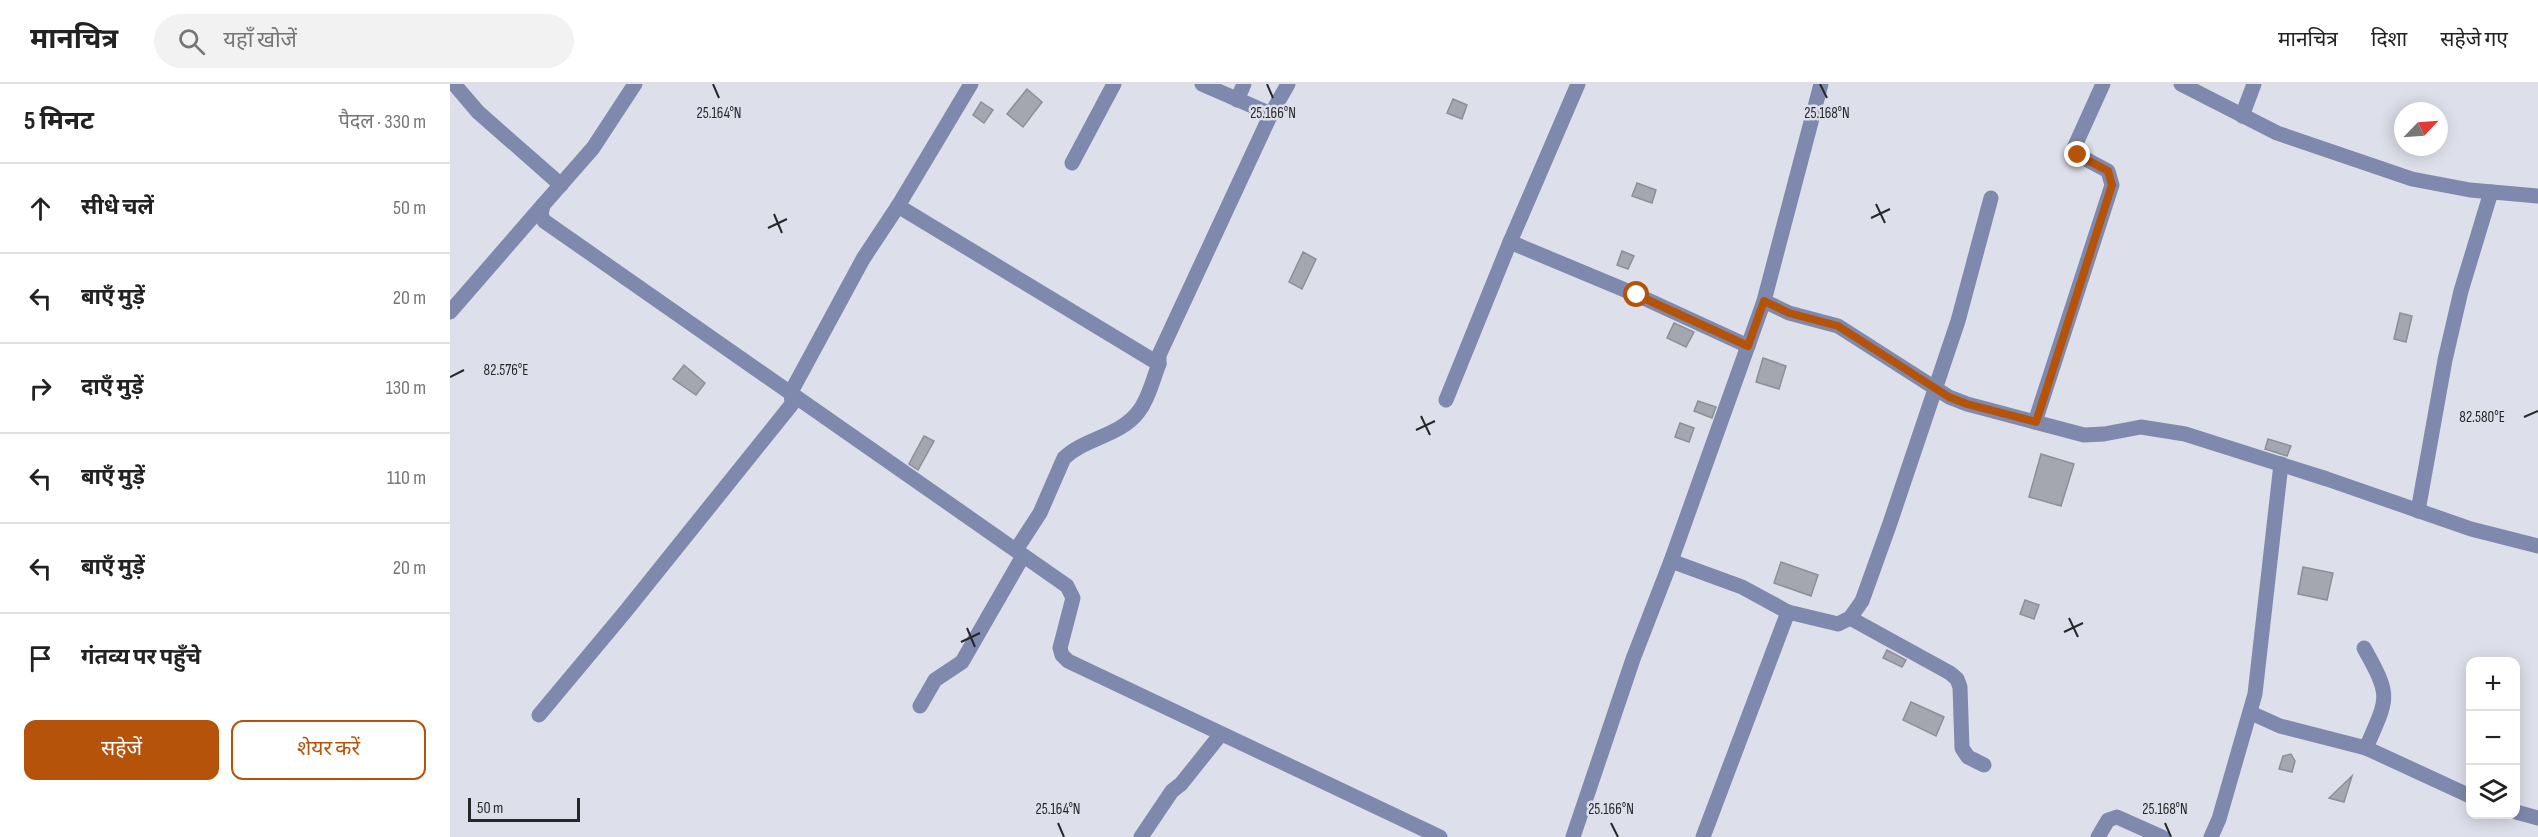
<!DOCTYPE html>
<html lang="hi">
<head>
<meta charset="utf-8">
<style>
  body { margin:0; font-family:"Sofia Sans Condensed","Noto Sans Devanagari",sans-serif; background:#f2f2f2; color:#222 }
  .controls { position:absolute; right:18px; bottom:18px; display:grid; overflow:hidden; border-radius:12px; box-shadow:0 3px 15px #0003 }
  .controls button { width:54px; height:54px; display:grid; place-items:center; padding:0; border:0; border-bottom:2px solid #e0e0e0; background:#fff; color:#222; font:30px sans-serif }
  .compass { position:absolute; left:1944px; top:18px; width:54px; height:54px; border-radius:50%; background:#fff; box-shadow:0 3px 15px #0003; rotate:65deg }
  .scale { position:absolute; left:18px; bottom:15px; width:112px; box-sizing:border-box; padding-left:6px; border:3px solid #26272b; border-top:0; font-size:16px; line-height:21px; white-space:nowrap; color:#26272b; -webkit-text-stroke:4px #dde0ea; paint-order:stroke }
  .stop { position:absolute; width:18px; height:18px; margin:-14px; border:4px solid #b45309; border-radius:50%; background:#fff }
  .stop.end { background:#b45309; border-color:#fff; box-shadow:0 2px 6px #0008 }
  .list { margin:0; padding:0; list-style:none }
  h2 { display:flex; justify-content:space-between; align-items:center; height:78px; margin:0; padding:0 24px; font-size:26px }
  h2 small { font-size:20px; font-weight:400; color:#767676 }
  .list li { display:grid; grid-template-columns:39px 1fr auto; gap:18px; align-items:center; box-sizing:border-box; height:90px; padding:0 24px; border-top:2px solid #e0e0e0 }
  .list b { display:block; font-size:22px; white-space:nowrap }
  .list em { font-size:20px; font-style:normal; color:#767676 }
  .actions { display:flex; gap:12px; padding:18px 24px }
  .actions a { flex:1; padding:14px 0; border:2px solid #b45309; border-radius:12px; text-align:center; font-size:21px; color:#b45309 }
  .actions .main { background:#b45309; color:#fff }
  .icon { flex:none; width:33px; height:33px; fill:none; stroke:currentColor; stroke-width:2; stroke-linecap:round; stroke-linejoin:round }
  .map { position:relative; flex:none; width:2088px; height:753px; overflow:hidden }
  header { display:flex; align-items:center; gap:36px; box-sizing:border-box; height:84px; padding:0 30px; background:#fff; border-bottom:2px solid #e0e0e0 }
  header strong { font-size:28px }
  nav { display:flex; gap:33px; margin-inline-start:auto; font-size:21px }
  .search { width:420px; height:54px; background:#f2f2f2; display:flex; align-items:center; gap:15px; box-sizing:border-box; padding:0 21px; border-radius:33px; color:#767676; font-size:22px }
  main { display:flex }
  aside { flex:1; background:#fff }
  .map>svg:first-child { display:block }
  .building { fill:#a4a7b0; stroke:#8d8f98; stroke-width:1.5 }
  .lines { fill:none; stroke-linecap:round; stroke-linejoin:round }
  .minor { stroke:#7f89ad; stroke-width:15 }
  .route { stroke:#b45309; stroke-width:8 }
  .ticks { fill:none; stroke:#26272b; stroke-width:2 }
  .ticks-label { font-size:15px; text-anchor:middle; fill:#26272b; stroke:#dde0ea; stroke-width:5; stroke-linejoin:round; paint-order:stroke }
</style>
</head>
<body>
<header>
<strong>मानचित्र</strong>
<div class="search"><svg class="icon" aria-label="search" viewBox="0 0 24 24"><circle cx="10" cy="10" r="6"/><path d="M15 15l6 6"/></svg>यहाँ खोजें</div>
<nav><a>मानचित्र</a><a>दिशा</a><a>सहेजे गए</a></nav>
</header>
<main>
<aside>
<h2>5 मिनट<small>पैदल · 330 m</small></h2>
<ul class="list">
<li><svg class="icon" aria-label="ahead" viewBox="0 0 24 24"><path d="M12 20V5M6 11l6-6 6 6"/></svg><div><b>सीधे चलें</b></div><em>50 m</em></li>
<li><svg class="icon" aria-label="left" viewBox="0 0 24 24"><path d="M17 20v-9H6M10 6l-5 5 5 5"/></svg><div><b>बाएँ मुड़ें</b></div><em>20 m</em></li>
<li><svg class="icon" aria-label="right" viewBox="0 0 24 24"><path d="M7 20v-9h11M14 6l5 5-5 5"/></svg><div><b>दाएँ मुड़ें</b></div><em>130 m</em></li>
<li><svg class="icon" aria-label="left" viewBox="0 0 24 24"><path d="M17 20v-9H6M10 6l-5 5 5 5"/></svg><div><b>बाएँ मुड़ें</b></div><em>110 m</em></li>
<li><svg class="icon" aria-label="left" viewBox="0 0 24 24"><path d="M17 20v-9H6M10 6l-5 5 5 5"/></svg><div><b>बाएँ मुड़ें</b></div><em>20 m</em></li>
<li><svg class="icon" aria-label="arrive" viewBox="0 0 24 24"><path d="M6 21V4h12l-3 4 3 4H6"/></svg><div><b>गंतव्य पर पहुँचे</b></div></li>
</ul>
<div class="actions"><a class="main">सहेजें</a><a>शेयर करें</a></div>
</aside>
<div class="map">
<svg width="2088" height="753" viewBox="0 0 2088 753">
  <rect width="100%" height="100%" fill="#dde0ea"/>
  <g class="building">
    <path d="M577 5 592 18 573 43 557 30Z"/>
    <path d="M1003 15 1017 21 1012 35 997 29Z"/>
    <path d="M531 18 543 26 534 39 523 31Z"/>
    <path d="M1187 99 1206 106 1202 119 1182 112Z"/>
    <path d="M1172 167 1184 172 1178 185 1167 181Z"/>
    <path d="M853 168 866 175 852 205 839 198Z"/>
    <path d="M1950 229 1962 232 1956 258 1944 255Z"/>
    <path d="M1224 239 1244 248 1236 263 1217 254Z"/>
    <path d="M1313 274 1336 282 1329 305 1306 298Z"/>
    <path d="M234 281 255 299 246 311 223 295Z"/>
    <path d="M1248 317 1266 323 1262 334 1244 327Z"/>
    <path d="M1230 339 1244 344 1239 358 1225 353Z"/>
    <path d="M474 352 484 357 468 386 459 380Z"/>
    <path d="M1818 355 1841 362 1837 372 1815 365Z"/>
    <path d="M1591 370 1624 380 1611 422 1579 413Z"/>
    <path d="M1331 478 1368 491 1361 512 1324 499Z"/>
    <path d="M1853 483 1883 489 1877 516 1848 510Z"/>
    <path d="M1575 516 1589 521 1584 535 1570 530Z"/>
    <path d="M1437 566 1456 576 1452 583 1433 574Z"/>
    <path d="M1461 618 1494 633 1486 652 1453 636Z"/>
    <path d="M1841 670 1845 677 1842 688 1829 685 1833 672Z"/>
    <path d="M1902 692 1894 718 1879 714Z"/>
  </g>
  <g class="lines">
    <g class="minor">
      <path d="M4 0 28 28 111 101"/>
      <path d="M185 0 143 64 93 121 91 131 94 137 617 502 623 514 610 564 612 571 618 577 990 753"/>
      <path d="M752 0 821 30 838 0"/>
      <path d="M1731 0 1827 49 1962 95 2020 106 2088 112"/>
      <path d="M787 16 794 0"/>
      <path d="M1792 32 1804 0"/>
      <path d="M622 79 664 0"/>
      <path d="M448 122 709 280C703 295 699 314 689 327 671 352 635 354 614 374L590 429 566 466"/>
      <path d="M1060 158 1187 211 1298 262"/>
      <path d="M1314 217 1339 229 1388 242 1499 313 1517 320 1634 351 1654 350 1691 343 1735 350 1877 395 2021 445 2088 462"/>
      <path d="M0 228 93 121"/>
      <path d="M709 280V271L821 30"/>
      <path d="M996 316 1060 158 1128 0"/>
      <path d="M1585 338 1662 101 1658 87 1628 71 1624 64 1653 0"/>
      <path d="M1968 427 1995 276 2011 207 2041 108"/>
      <path d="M1221 477 1292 503 1338 528 1388 540 1400 534 1412 517 1439 442 1508 237 1541 114"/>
      <path d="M1400 534 1500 589 1507 595 1510 603 1512 664 1518 673 1534 681"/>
      <path d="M1914 564C1942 614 1938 613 1916 664"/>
      <path d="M470 622 485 596 512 578 573 472"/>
      <path d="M1801 629 1830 642 1916 664 2020 712"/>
      <path d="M89 631 175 528 342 320 341 308 413 175 448 122 521 0"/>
      <path d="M2066 728 2088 734"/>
      <path d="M691 753 722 707 731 700 771 650"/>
      <path d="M1123 753 1183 575 1221 477 1314 217 1371 0"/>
      <path d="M1253 753 1338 528"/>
      <path d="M1648 753 1658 736 1667 733 1712 753"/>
      <path d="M1761 753 1769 735 1805 610 1831 380"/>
    </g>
  </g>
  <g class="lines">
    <path class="route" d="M1187 211 1298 262 1314 217 1339 229 1388 242 1499 313 1517 320 1586 338 1662 101 1658 87 1628 71"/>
  </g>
  <path class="ticks" d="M263 0 269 14M817 0 823 14M1370 0 1377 14M1426 120 1435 139M324 130 332 149M1421 134 1440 125M318 144 337 135M0 293 14 286M971 332 980 351M2074 333 2088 327M966 346 985 337M1619 534 1628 553M517 544 525 563M1614 548 1633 539M511 558 530 549M608 739 614 753M1161 739 1168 753M1715 739 1721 753"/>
  <g class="ticks-label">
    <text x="269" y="34">25.164°N</text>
    <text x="823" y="34">25.166°N</text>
    <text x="1377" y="34">25.168°N</text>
    <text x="56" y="291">82.576°E</text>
    <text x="2032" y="338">82.580°E</text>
    <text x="608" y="730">25.164°N</text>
    <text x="1161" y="730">25.166°N</text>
    <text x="1715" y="730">25.168°N</text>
  </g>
</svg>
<div class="controls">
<button>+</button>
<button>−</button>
<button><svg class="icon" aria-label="layers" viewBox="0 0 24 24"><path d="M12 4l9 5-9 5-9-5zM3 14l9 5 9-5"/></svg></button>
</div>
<svg class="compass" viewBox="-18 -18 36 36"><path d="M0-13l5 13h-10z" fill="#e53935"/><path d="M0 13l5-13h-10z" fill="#767676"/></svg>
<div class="scale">50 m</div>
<div class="stop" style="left:1187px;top:211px"></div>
<div class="stop end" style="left:1628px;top:71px"></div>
</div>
</main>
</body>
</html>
